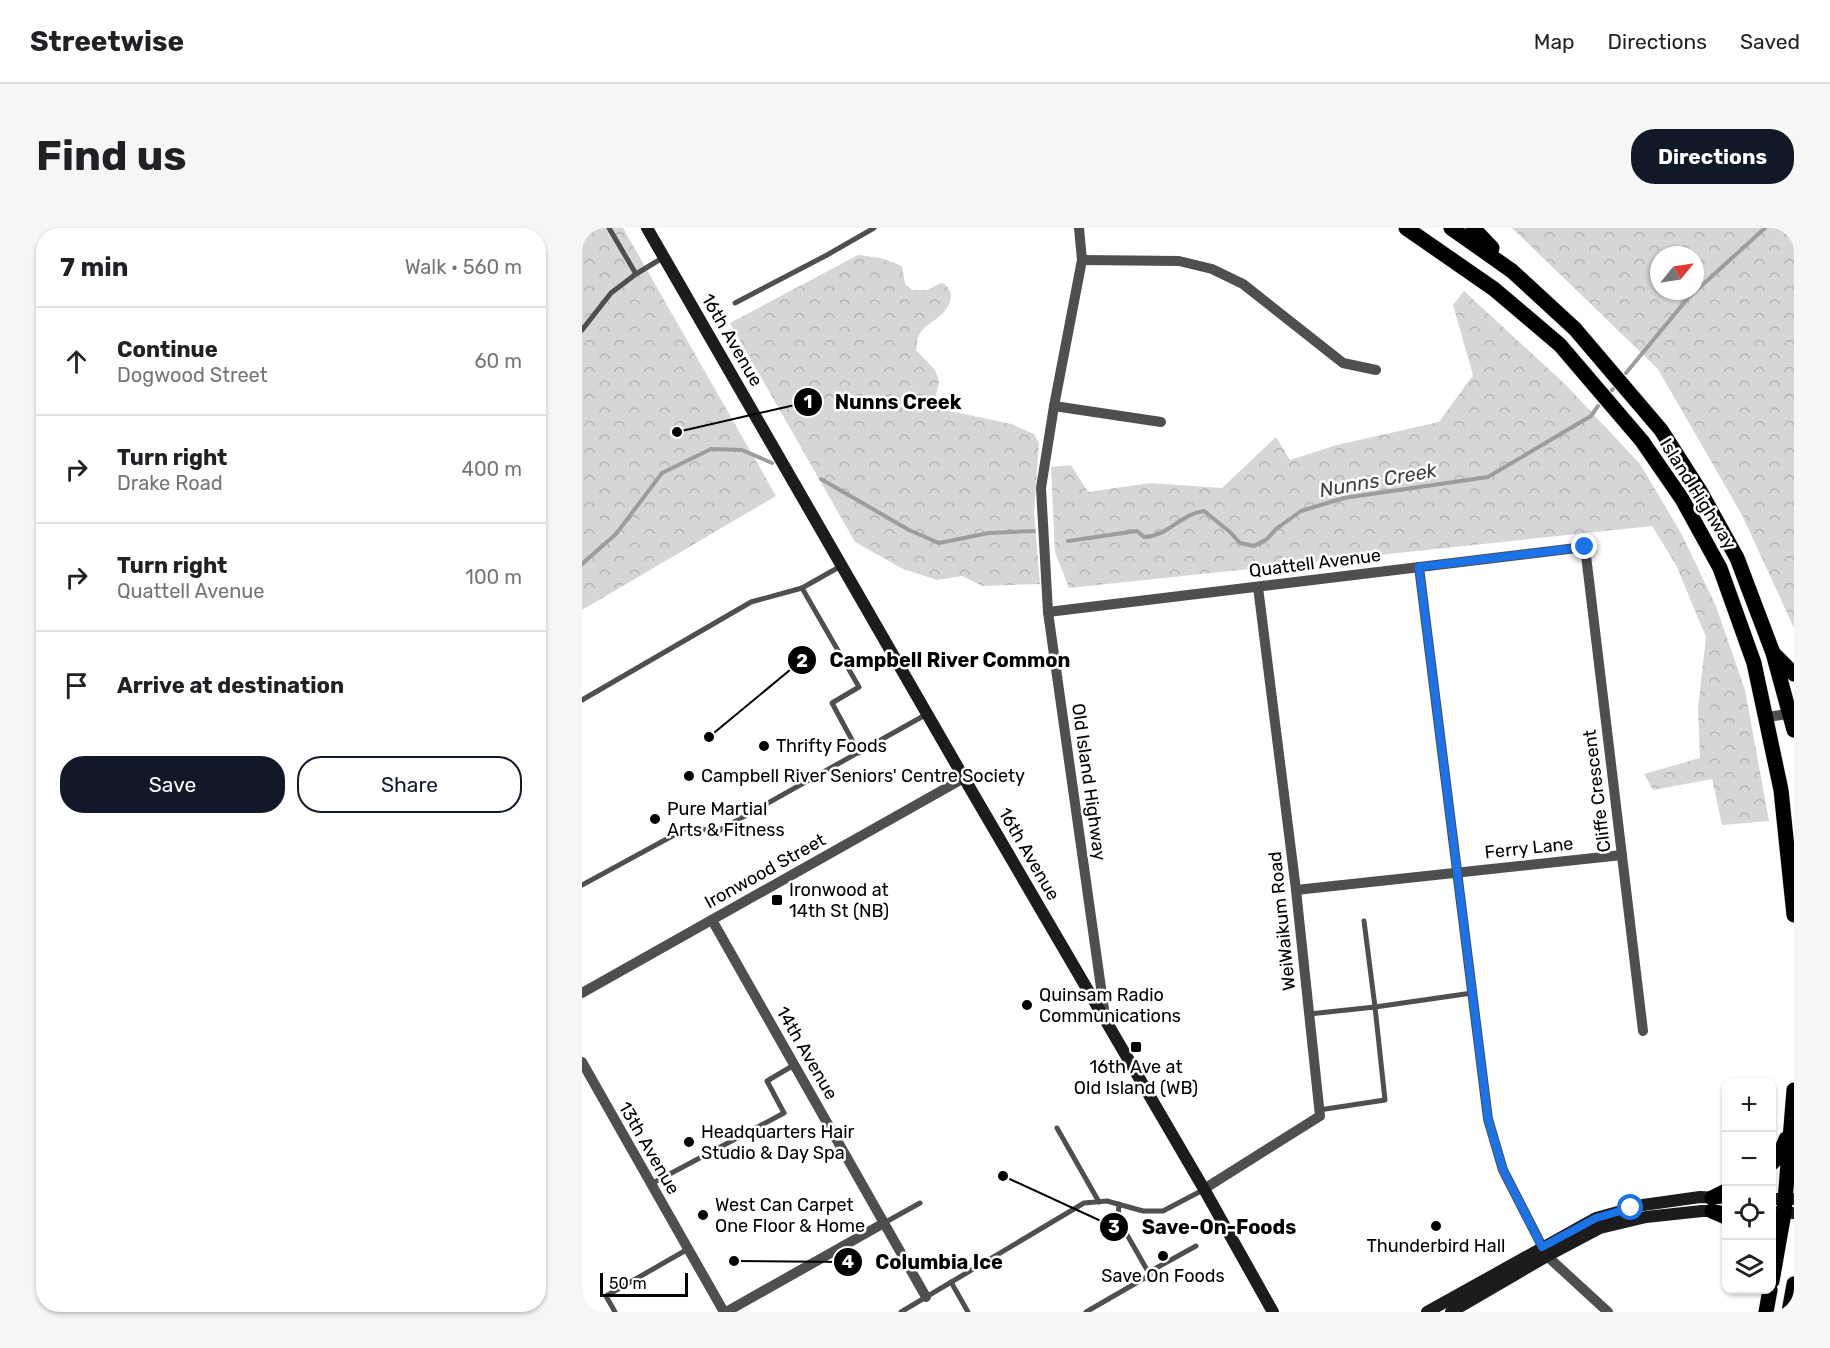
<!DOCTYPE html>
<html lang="en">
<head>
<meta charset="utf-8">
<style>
  body { margin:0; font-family:Rubik,sans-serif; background:#f6f6f6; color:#202124 }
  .controls { position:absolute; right:18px; bottom:18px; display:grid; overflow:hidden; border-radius:12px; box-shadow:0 2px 4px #0004 }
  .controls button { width:54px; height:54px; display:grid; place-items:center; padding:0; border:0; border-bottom:2px solid #e0e0e0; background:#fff; color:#202124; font:30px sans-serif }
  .compass { position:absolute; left:1068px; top:18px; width:54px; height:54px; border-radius:50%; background:#fff; box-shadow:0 2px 4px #0004; rotate:60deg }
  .scale { position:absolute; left:18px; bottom:15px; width:88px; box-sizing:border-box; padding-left:6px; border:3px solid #000; border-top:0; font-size:16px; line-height:21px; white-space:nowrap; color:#000; -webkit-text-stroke:4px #fff; paint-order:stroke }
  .stop { position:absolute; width:18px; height:18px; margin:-14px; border:4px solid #1a73e8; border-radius:50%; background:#fff }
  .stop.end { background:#1a73e8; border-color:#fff; box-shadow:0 2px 6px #0008 }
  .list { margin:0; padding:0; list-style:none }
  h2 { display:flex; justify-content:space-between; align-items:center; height:78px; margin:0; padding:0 24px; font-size:26px }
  h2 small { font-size:20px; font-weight:400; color:#757577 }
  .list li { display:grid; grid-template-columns:39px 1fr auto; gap:18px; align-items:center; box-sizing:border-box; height:108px; padding:0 24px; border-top:2px solid #e0e0e0 }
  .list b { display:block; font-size:22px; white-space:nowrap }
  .list p { margin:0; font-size:20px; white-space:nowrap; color:#757577 }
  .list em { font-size:20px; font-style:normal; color:#757577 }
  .actions { display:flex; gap:12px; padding:18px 24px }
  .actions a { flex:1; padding:14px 0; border:2px solid #111827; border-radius:24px; text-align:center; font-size:21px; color:#111827 }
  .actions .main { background:#111827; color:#fff }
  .icon { flex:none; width:33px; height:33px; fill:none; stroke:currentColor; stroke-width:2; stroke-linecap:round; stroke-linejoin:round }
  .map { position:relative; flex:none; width:1212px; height:1084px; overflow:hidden; border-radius:24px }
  header { display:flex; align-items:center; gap:36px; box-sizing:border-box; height:84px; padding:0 30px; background:#fff; border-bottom:2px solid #e0e0e0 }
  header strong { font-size:28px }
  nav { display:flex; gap:33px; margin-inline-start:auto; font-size:21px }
  .intro { display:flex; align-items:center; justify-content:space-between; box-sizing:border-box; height:144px; padding:0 36px }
  h1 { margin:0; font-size:42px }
  .button { padding:15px 27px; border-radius:24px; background:#111827; color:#fff; font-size:21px; font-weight:700 }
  main { display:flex; gap:36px; padding:0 36px }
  aside { flex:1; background:#fff; border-radius:24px; box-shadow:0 2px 4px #0004 }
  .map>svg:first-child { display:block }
  .forest { fill:url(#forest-crowns); fill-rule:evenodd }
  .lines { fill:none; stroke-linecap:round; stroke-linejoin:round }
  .stream { stroke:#9d9d9d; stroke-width:4 }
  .primary-casing { stroke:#dbdbdb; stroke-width:16 }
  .lane { stroke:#4f4f4f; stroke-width:5 }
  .street { stroke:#4f4f4f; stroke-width:10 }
  .secondary { stroke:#1c1c1c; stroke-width:12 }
  .primary { stroke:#000; stroke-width:15 }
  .route { stroke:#1a73e8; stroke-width:8 }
  .poi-dot { fill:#000; stroke:#fff; stroke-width:2 }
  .labels { text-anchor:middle; stroke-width:5; stroke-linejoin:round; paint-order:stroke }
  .street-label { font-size:18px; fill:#000; stroke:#fff }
  .poi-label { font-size:18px; fill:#000; stroke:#fff; text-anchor:start }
  .water-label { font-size:20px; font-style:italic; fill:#3e3e3e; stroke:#fff }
  .leader { fill:none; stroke:#000; stroke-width:2 }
  .callout-dot { fill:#000; stroke:#fff; stroke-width:2 }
  .mark-label { font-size:18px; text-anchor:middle; font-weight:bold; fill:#fff }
  .callout-label { font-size:20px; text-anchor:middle; font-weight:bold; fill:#000; stroke:#fff; stroke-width:5; stroke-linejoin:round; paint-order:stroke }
</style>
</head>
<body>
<header>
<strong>Streetwise</strong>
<nav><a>Map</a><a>Directions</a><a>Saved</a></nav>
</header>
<div class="intro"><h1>Find us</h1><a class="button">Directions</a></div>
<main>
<aside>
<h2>7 min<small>Walk · 560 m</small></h2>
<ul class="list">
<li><svg class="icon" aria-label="ahead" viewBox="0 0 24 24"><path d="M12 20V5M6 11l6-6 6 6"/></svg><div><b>Continue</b><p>Dogwood Street</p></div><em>60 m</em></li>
<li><svg class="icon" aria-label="right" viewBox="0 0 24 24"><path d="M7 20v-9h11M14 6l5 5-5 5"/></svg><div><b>Turn right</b><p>Drake Road</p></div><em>400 m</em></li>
<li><svg class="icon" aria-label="right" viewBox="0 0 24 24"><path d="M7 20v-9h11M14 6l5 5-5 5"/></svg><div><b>Turn right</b><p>Quattell Avenue</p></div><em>100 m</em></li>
<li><svg class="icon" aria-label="arrive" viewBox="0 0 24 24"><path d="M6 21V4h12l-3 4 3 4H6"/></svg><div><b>Arrive at destination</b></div></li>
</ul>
<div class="actions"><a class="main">Save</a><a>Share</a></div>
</aside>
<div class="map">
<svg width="1212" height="1084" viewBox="0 0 1212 1084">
  <defs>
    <pattern id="forest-crowns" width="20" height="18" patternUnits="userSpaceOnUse" patternTransform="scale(1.5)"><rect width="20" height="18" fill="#d6d6d6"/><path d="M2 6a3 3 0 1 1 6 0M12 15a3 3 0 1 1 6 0" fill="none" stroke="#b6b6b6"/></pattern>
  </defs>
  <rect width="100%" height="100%" fill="#fff"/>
  <g class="forest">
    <path d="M0 0H41L194 268 0 382Z"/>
    <path d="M930 0H1212V400L1160 287 1076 141ZM1077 27H1113V63H1077Z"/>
    <path d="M276 27 299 30 320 38 323 56 330 62H345L359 55C372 60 371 73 363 83 356 92 342 96 337 107 335 111 335 117 334 122L353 142 357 154 353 171 359 181 429 196 452 206 457 215 452 285 458 356 401 358 380 348 355 352 321 341 273 314 148 95Z"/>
    <path d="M882 63 984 157 1058 236 1099 305 1134 378 1163 462 1187 593 1140 597 1130 551 1071 562 1062 546 1118 530 1116 481 1124 409 1094 337 1070 298 487 360 473 324 469 239 489 237 506 264 568 255 640 260 694 209 708 232 755 217 857 194 891 147 871 77Z"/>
  </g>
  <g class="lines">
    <g class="stream">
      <path d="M1044 145 1106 70 1183 0"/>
      <path d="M1030 162 1031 161"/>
      <path d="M239 251 327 302 357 315 407 305 452 303"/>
      <path d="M486 313 555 303 562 309C587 308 598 286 622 283L648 304 658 315 672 318 685 311 694 301 719 283 762 270 906 249 1009 188 1016 178"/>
      <path d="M0 336 34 306 80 245 129 221 160 222 190 235"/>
    </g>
    <defs>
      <g id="primary">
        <path d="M824 0 912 61 978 117 1060 213 1100 271 1138 340 1172 435 1199 562 1212 687"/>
        <path d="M869 0 930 43 993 101 1079 202 1118 263 1155 330 1191 425 1212 502"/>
        <path d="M891 0 910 20"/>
        <path d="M1193 427 1212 446"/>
        <path d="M1190 935 1197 928 1204 911"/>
        <path d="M1130 970 1144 963"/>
        <path d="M1130 983 1144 989"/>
        <path d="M1190 1053 1202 985 1212 862"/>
        <path d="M1184 1084 1188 1062"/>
        <path d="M1207 1084 1212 1056"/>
      </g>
    </defs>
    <use href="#primary" class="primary-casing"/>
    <g class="lane">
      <path d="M27 0 54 46"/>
      <path d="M153 75 245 27 292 0"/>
      <path d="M0 102 29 65 54 46 82 29"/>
      <path d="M259 338 220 360 277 459 250 475 277 525"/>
      <path d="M0 472 169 374 220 360"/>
      <path d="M0 657 105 600 136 603 345 486"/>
      <path d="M782 693 793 779 890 765"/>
      <path d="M727 786 793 779 803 872 737 882"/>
      <path d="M475 900 517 974"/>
      <path d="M69 956 202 885 185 853 212 837"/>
      <path d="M302 995 338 975"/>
      <path d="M567 1044 614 1018"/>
      <path d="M369 1054 386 1084"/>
      <path d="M33 1084 24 1068 106 1021"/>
      <path d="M319 1084 502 975 525 973 561 983H581L621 962"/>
      <path d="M504 1084 568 1047 536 991 537 976"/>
    </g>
    <g class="street">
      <path d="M497 0 500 32 472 178 459 260 466 384 523 788"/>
      <path d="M500 32 597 33 630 41 661 56 761 135 794 142"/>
      <path d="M472 178 579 194"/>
      <path d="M837 339 906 891 921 942 965 1028 1026 1084"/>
      <path d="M466 384 1003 319 1061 803"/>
      <path d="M1185 489 1212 485"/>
      <path d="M714 662 1040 627"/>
      <path d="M130 692 344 1069"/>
      <path d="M0 765 382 550"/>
      <path d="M0 834 142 1084"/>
      <path d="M622 961 738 888 714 662 676 359"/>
      <path d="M144 1084 302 995"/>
    </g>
    <g class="secondary">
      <path d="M65 0 382 550 622 961 691 1084"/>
      <path d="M1190 971H1212"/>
      <path d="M1190 984 1212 985"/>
      <path d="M845 1084 1014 990 1061 977 1118 969 1138 970"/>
      <path d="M869 1084 965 1028 1018 1000 1064 989 1120 983H1137"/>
    </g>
    <use href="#primary" class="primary"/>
  </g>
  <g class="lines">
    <path class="route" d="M1003 319 837 339 906 891 921 942 960 1019 1014 990 1049 980"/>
  </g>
  <g class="poi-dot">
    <circle cx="182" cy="518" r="6"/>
    <circle cx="107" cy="548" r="6"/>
    <circle cx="73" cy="591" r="6"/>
    <rect x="189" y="666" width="12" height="12" rx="3"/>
    <circle cx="445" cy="777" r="6"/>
    <rect x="548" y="813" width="12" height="12" rx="3"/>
    <circle cx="107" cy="914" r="6"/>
    <circle cx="121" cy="987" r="6"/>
    <circle cx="854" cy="998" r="6"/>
    <circle cx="581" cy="1028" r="6"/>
  </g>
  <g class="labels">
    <g class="street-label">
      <text transform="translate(150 112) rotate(60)" y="6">16th Avenue</text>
      <text transform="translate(1116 266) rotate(58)" y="6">Island Highway</text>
      <text transform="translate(733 335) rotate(-7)" y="6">Quattell Avenue</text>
      <text transform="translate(507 554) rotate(82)" y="6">Old Island Highway</text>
      <text transform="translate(1015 563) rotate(-97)" y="6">Cliffe Crescent</text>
      <text transform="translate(947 620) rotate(-6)" y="6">Ferry Lane</text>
      <text transform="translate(447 626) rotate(60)" y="6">16th Avenue</text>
      <text transform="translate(183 643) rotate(-29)" y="6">Ironwood Street</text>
      <text transform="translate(700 693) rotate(-96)" y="6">WeiWaikum Road</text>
      <text transform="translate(225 825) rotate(60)" y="6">14th Avenue</text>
      <text transform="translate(67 920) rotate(60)" y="6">13th Avenue</text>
    </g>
    <g class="poi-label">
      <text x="194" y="524">Thrifty Foods</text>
      <text x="119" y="554">Campbell River Seniors' Centre Society</text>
      <text x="85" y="587">Pure Martial<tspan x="85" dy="21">Arts &amp; Fitness</tspan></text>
      <text x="207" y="668">Ironwood at<tspan x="207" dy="21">14th St (NB)</tspan></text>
      <text x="457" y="773">Quinsam Radio<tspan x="457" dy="21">Communications</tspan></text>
      <text x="554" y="845" text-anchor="middle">16th Ave at<tspan x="554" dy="21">Old Island (WB)</tspan></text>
      <text x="119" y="910">Headquarters Hair<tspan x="119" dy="21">Studio &amp; Day Spa</tspan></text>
      <text x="133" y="983">West Can Carpet<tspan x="133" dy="21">One Floor &amp; Home</tspan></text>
      <text x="854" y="1024" text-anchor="middle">Thunderbird Hall</text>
      <text x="581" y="1054" text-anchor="middle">Save On Foods</text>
    </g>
    <g class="water-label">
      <text transform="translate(796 252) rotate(-10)" y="7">Nunns Creek</text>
    </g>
  </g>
  <path class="leader" d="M95 204L226 174M127 509L220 432M421 948L532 999M152 1033L266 1034"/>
  <g class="callout-dot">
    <circle cx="95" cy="204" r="6"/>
    <circle cx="127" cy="509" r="6"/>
    <circle cx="421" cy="948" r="6"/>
    <circle cx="152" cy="1033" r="6"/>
    <circle cx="226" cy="174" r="15"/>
    <circle cx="220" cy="432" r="15"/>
    <circle cx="532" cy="999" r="15"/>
    <circle cx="266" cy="1034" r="15"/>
  </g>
  <g class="mark-label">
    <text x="226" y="180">1</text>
    <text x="220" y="439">2</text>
    <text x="532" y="1005">3</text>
    <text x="266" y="1040">4</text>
  </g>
  <g class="callout-label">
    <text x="316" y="181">Nunns Creek</text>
    <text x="368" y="439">Campbell River Common</text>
    <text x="637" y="1006">Save-On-Foods</text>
    <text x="357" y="1041">Columbia Ice</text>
  </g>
</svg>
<div class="controls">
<button>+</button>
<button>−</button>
<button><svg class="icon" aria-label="locate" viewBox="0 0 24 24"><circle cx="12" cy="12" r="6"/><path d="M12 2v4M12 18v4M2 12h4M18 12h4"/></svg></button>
<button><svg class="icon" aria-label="layers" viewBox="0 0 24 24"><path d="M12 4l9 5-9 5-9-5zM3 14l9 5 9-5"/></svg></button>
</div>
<svg class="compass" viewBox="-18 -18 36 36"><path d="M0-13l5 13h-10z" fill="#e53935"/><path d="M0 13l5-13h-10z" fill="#757577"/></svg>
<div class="scale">50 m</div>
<div class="stop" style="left:1049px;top:980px"></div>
<div class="stop end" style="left:1003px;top:319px"></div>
</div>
</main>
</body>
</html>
